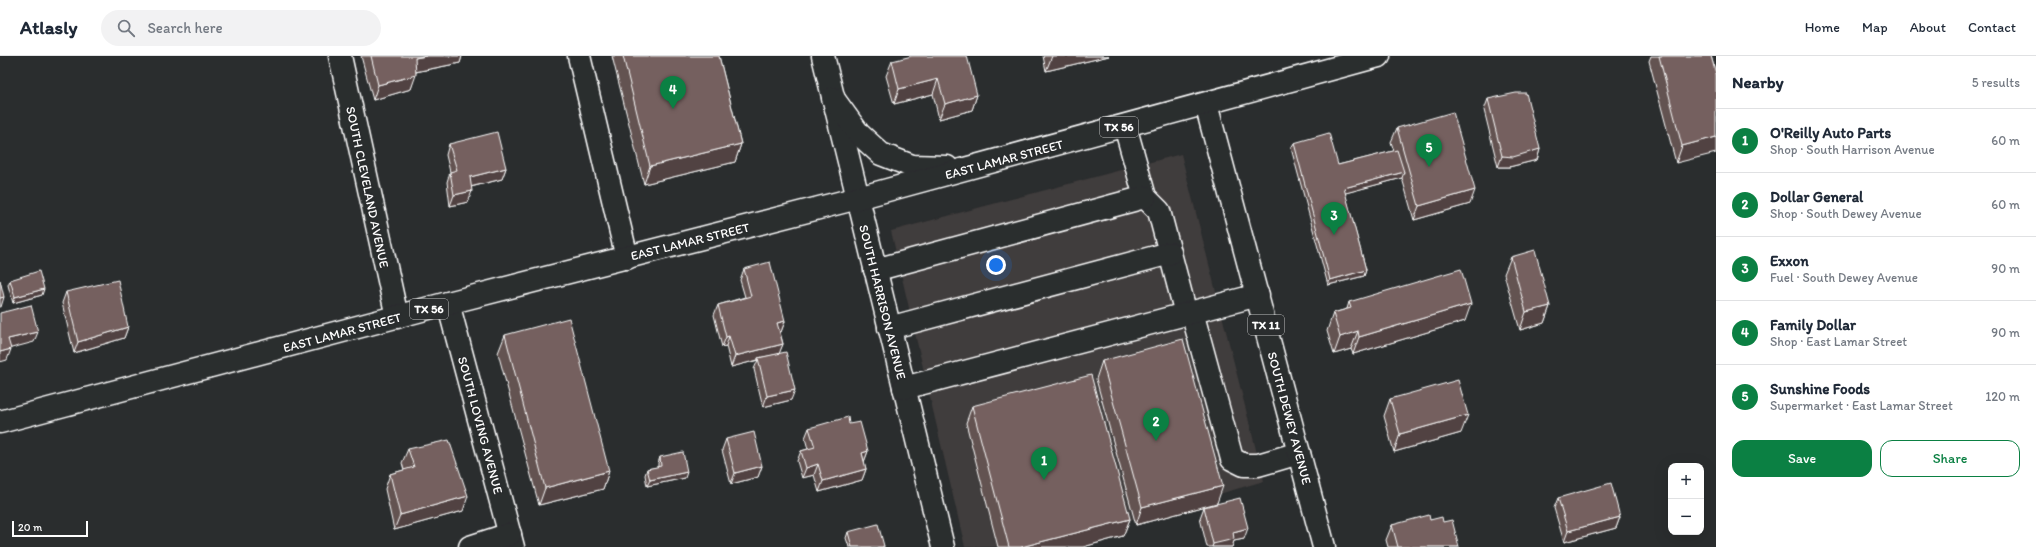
<!DOCTYPE html>
<html lang="en">
<head>
<meta charset="utf-8">
<style>
  body { margin:0; font-family:Itim,sans-serif; background:#f2f2f3; color:#1f2937 }
  .controls { position:absolute; right:12px; bottom:12px; display:grid; overflow:hidden; border-radius:8px; box-shadow:0 4px 16px #0002 }
  .controls button { width:36px; height:36px; display:grid; place-items:center; padding:0; border:0; border-bottom:1px solid #e0e1e3; background:#fff; color:#1f2937; font:20px sans-serif }
  .scale { position:absolute; left:12px; bottom:10px; width:76px; box-sizing:border-box; padding-left:4px; border:2px solid #fff; border-top:0; font-size:11px; line-height:14px; white-space:nowrap; color:#fff; -webkit-text-stroke:3px #2a2d2e; paint-order:stroke }
  .you { position:absolute; left:996px; top:209px; width:14px; height:14px; margin:-10px; border:3px solid #fff; border-radius:50%; background:#1a73e8; box-shadow:0 0 0 6px #1a73e833 }
  .badge { display:grid; place-items:center; width:26px; height:26px; border-radius:50%; background:#0b8043; color:#fff; font-size:13px; font-weight:700 }
  .pin { position:absolute; translate:-50% -33px; filter:drop-shadow(0 1px 2px #0008) }
  .pin::after { content:''; position:absolute; top:21px; width:14px; height:12px; background:inherit; clip-path:polygon(0 0,100% 0,50% 100%) }
  .list { margin:0; padding:0; list-style:none }
  h2 { display:flex; justify-content:space-between; align-items:center; height:52px; margin:0; padding:0 16px; font-size:17px }
  h2 small { font-size:13px; font-weight:400; color:#747a83 }
  .list li { display:grid; grid-template-columns:26px 1fr auto; gap:12px; align-items:center; box-sizing:border-box; height:64px; padding:0 16px; border-top:1px solid #e0e1e3 }
  .list b { display:block; font-size:15px; white-space:nowrap }
  .list p { margin:0; font-size:13px; white-space:nowrap; color:#747a83 }
  .list em { font-size:13px; font-style:normal; color:#747a83 }
  .actions { display:flex; gap:8px; padding:12px 16px }
  .actions a { flex:1; padding:9px 0; border:1px solid #0b8043; border-radius:12px; text-align:center; font-size:14px; color:#0b8043 }
  .actions .main { background:#0b8043; color:#fff }
  .icon { flex:none; width:22px; height:22px; fill:none; stroke:currentColor; stroke-width:2; stroke-linecap:round; stroke-linejoin:round }
  .map { position:relative; flex:none; width:1716px; height:491px; overflow:hidden }
  header { display:flex; align-items:center; gap:24px; box-sizing:border-box; height:56px; padding:0 20px; background:#fff; border-bottom:1px solid #e0e1e3 }
  header strong { font-size:19px }
  nav { display:flex; gap:22px; margin-inline-start:auto; font-size:14px }
  .search { width:280px; height:36px; background:#f2f2f3; display:flex; align-items:center; gap:10px; box-sizing:border-box; padding:0 14px; border-radius:22px; color:#747a83; font-size:15px }
  main { display:flex }
  aside { flex:1; background:#fff }
  .map>svg:first-child { display:block }
  .built { fill:#403c3c }
  .lines { fill:none; stroke-linecap:round; stroke-linejoin:round }
  .minor-casing { stroke:#fff; stroke-width:25 }
  .major-casing { stroke:#fff; stroke-width:25 }
  .minor { stroke:#2a2d2e; stroke-width:22 }
  .major { stroke:#2a2d2e; stroke-width:22 }
  .wall { fill:#645351; stroke:#fff }
  .shaded-wall { fill:#514342; stroke:#fff }
  .building { fill:#74605e; stroke:#fff }
  .labels { text-anchor:middle; stroke-width:3.5; stroke-linejoin:round; paint-order:stroke }
  .shield { fill:#2a2d2e; stroke:#bfc0c0; stroke-width:1 }
  .shield-label { font-size:12px; font-weight:bold; fill:#fff }
  .street-label { font-size:13px; fill:#fff; stroke:#2a2d2e }
</style>
</head>
<body>
<header>
<strong>Atlasly</strong>
<div class="search"><svg class="icon" aria-label="search" viewBox="0 0 24 24"><circle cx="10" cy="10" r="6"/><path d="M15 15l6 6"/></svg>Search here</div>
<nav><a>Home</a><a>Map</a><a>About</a><a>Contact</a></nav>
</header>
<main>
<div class="map">
<svg width="1716" height="491" viewBox="0 0 1716 491">
  <rect width="100%" height="100%" fill="#2a2d2e"/>
  <filter id="ink" filterUnits="userSpaceOnUse"><feTurbulence type="fractalNoise" baseFrequency=".025" numOctaves="2"/><feDisplacementMap in="SourceGraphic" scale="8" xChannelSelector="R" yChannelSelector="G"/><feConvolveMatrix kernelMatrix="1 2 1 2 8 2 1 2 1" color-interpolation-filters="sRGB"/></filter>
  <g filter="url(#ink)">
    <path class="built" d="M1181 98 1264 425 1119 467 1082 491H965L891 175Z"/>
    <g class="lines">
      <defs>
        <g id="minor">
          <path d="M340 0 397 261"/>
          <path d="M579 0 627 202"/>
          <path d="M1125 70 1145 141 1159 155 1186 258"/>
          <path d="M858 142 943 491"/>
          <path d="M875 214 1145 141"/>
          <path d="M448 247 513 491"/>
          <path d="M1192 256 1232 403 1244 409H1258L1299 397"/>
          <path d="M889 272 1170 197"/>
          <path d="M904 332 1258 239"/>
          <path d="M470 491 510 478"/>
        </g>
        <g id="major">
          <path d="M823 0 858 142"/>
          <path d="M833 42 859 78 881 98 912 110 947 111"/>
          <path d="M1206 48 1324 491"/>
          <path d="M0 366 448 247 858 142 1379 0"/>
        </g>
      </defs>
      <use href="#minor" class="minor-casing"/>
      <use href="#major" class="major-casing"/>
      <use href="#minor" class="minor"/>
      <use href="#major" class="major"/>
    </g>
    <g class="wall">
      <path d="M361 0H462L460 7 416 16 411 33 373 44Z"/>
      <path d="M612 0H719L741 88 735 106 644 128Z"/>
      <path d="M1043 0H1109L1046 15Z"/>
      <path d="M1651 0H1711L1716 18 1676 107 1649 5Z"/>
      <path d="M892 5 977 39 972 54 939 63 933 38 894 48 886 20Z"/>
      <path d="M1488 43 1540 93 1537 104 1509 111H1498L1484 54Z"/>
      <path d="M1397 72 1470 148 1414 164 1402 122 1345 137 1366 214 1364 220 1328 229 1291 92 1294 87 1338 109 1394 95 1391 86Z"/>
      <path d="M449 88 506 112 502 123 471 131 468 146 450 150 447 126 450 116 446 99Z"/>
      <path d="M1511 201 1550 250 1544 267 1520 274 1504 218Z"/>
      <path d="M744 213 785 265 781 276H780L783 288 779 297 791 344 763 351 754 313 758 304 731 311 726 290 722 291 714 259 718 249 745 241 740 224Z"/>
      <path d="M10 224 42 239 13 247 8 229Z"/>
      <path d="M66 236 128 271 124 282 74 297 62 247Z"/>
      <path d="M1349 246 1465 265 1353 298 1351 293 1334 298 1327 275 1333 257 1347 253Z"/>
      <path d="M505 279 609 415 603 433 539 449 498 297Z"/>
      <path d="M1102 305 1217 447 1136 469 1096 323Z"/>
      <path d="M1390 343 1461 377 1394 396 1384 360Z"/>
      <path d="M972 350 1130 463 1123 480 1083 491H998L966 367Z"/>
      <path d="M849 368 868 395 864 406 866 413 862 424 819 436 814 419 802 422 797 405 801 395 808 393 805 382 809 372Z"/>
      <path d="M726 383 762 410 758 421 731 428 722 394Z"/>
      <path d="M408 393 463 455 394 474 385 433 390 418 404 414 402 407Z"/>
      <path d="M660 401 685 422 647 430 645 419 647 413 658 411V407Z"/>
      <path d="M1558 442 1620 461 1616 472 1564 486 1554 452Z"/>
      <path d="M1204 451 1244 483 1234 485 1232 491H1207L1200 462Z"/>
      <path d="M1430 464 1443 466 1459 491H1388L1386 484 1392 469Z"/>
      <path d="M848 476 884 490V491H849L846 482Z"/>
    </g>
    <g class="shaded-wall">
      <path d="M426 0H462L460 7 410 17 415 2Z"/>
      <path d="M1052 0H1109L1046 15Z"/>
      <path d="M416 19 411 33 373 44 378 29Z"/>
      <path d="M938 23 933 38 894 48 899 33Z"/>
      <path d="M977 39 972 54 939 63 945 48Z"/>
      <path d="M1716 81V97L1676 107 1682 90Z"/>
      <path d="M741 88 735 106 644 128 650 110Z"/>
      <path d="M1540 93 1537 104 1509 111H1498L1502 100Z"/>
      <path d="M506 112 502 123 466 132 470 121Z"/>
      <path d="M1404 116 1402 122 1342 138 1344 132Z"/>
      <path d="M1475 134 1470 148 1414 164 1419 150Z"/>
      <path d="M472 135 468 146 450 150 454 139Z"/>
      <path d="M1366 214 1364 220 1328 229 1330 224Z"/>
      <path d="M44 233 42 239 13 247 15 241Z"/>
      <path d="M4 241 1 251H0V242Z"/>
      <path d="M1471 248 1465 265 1353 298 1359 281Z"/>
      <path d="M1550 250 1544 267 1520 274 1526 256Z"/>
      <path d="M785 265 781 276 773 278 777 267Z"/>
      <path d="M128 271 124 282 74 297 78 286Z"/>
      <path d="M1358 275 1351 293 1334 298 1340 281Z"/>
      <path d="M38 276 34 286 4 294 8 283Z"/>
      <path d="M729 280 726 290 722 291 726 281Z"/>
      <path d="M783 288 779 298 758 302V304L731 311 735 300Z"/>
      <path d="M11 293 7 304 0 306V296Z"/>
      <path d="M795 334 791 344 763 351 767 340Z"/>
      <path d="M1468 359 1461 377 1394 396 1400 378Z"/>
      <path d="M868 395 864 406 862 397Z"/>
      <path d="M818 408 814 419 802 422 806 412Z"/>
      <path d="M762 410 758 421 731 428 735 417Z"/>
      <path d="M866 413 862 424 819 436 823 425Z"/>
      <path d="M609 415 603 433 539 449 545 432Z"/>
      <path d="M687 416 685 422 647 430 650 424Z"/>
      <path d="M1223 430 1217 447 1136 469 1142 451Z"/>
      <path d="M468 440 463 455 394 474 400 459Z"/>
      <path d="M1620 461 1616 472 1564 486 1568 475Z"/>
      <path d="M1130 463 1123 480 1083 491H1021Z"/>
      <path d="M1248 472 1244 483 1234 485 1232 491H1212L1213 488 1233 476Z"/>
    </g>
    <g class="building">
      <path d="M371 0H426L415 2 416 19 378 29Z"/>
      <path d="M623 0H719L741 88 650 110Z"/>
      <path d="M912 0H967L977 39 945 48 938 23 899 33 892 5Z"/>
      <path d="M1659 0H1711L1716 18V81L1682 90Z"/>
      <path d="M1516 37H1526L1540 93 1513 101 1502 100 1488 43Z"/>
      <path d="M1453 56 1475 134 1419 150 1397 72Z"/>
      <path d="M497 76 506 112 470 121 472 135 454 139 450 116 457 114 449 88Z"/>
      <path d="M1329 77 1338 109 1397 94 1404 116 1344 132 1366 214 1330 224 1294 87Z"/>
      <path d="M1535 194 1550 250 1526 256 1511 201Z"/>
      <path d="M770 206 785 265 777 267 783 288 735 300 729 280 726 281 718 249 751 240 744 213Z"/>
      <path d="M1461 213 1471 248 1359 281 1358 275 1340 281 1333 257 1351 252 1349 246Z"/>
      <path d="M39 215 44 233 15 241 10 224Z"/>
      <path d="M0 224 4 241 0 242Z"/>
      <path d="M118 224 128 271 78 286 66 236Z"/>
      <path d="M31 249 38 276 8 283 11 293 0 296V257Z"/>
      <path d="M569 262 609 415 545 432 505 279Z"/>
      <path d="M1183 283 1223 430 1142 451 1102 305Z"/>
      <path d="M786 296 795 334 767 340 758 302Z"/>
      <path d="M1091 319 1130 463 1021 491H1009L972 350Z"/>
      <path d="M1458 324 1468 359 1400 378 1390 343Z"/>
      <path d="M848 361 849 368 860 366 868 395 862 397 866 413 823 425 818 408 806 412 801 395 815 391 809 372Z"/>
      <path d="M754 376 762 410 735 417 726 383Z"/>
      <path d="M449 384 468 440 400 459 390 418 414 411 408 393Z"/>
      <path d="M683 396 687 416 650 424 647 413 661 410 660 401Z"/>
      <path d="M1611 427 1620 461 1568 475 1558 442Z"/>
      <path d="M1240 442 1248 472 1233 476 1234 483 1213 488 1204 451Z"/>
      <path d="M1429 459 1430 464 1442 461 1443 466 1452 464 1459 491H1398L1392 469Z"/>
      <path d="M878 468 884 490 882 491H852L848 476Z"/>
    </g>
  </g>
  <g class="labels">
    <g class="shield">
      <rect x="1100" y="61" width="38" height="20" rx="3"/>
      <rect x="410" y="243" width="38" height="20" rx="3"/>
      <rect x="1248" y="259" width="36" height="20" rx="3"/>
    </g>
    <g class="shield-label">
      <text x="1119" y="75">TX 56</text>
      <text x="429" y="257">TX 56</text>
      <text x="1266" y="273">TX 11</text>
    </g>
    <g class="street-label">
      <text transform="translate(1004 103) rotate(-15)" y="5">EAST LAMAR STREET</text>
      <text transform="translate(368 131) rotate(78)" y="5">SOUTH CLEVELAND AVENUE</text>
      <text transform="translate(690 185) rotate(-14)" y="5">EAST LAMAR STREET</text>
      <text transform="translate(883 246) rotate(76)" y="5">SOUTH HARRISON AVENUE</text>
      <text transform="translate(342 276) rotate(-15)" y="5">EAST LAMAR STREET</text>
      <text transform="translate(1290 362) rotate(75)" y="5">SOUTH DEWEY AVENUE</text>
      <text transform="translate(481 369) rotate(75)" y="5">SOUTH LOVING AVENUE</text>
    </g>
  </g>
</svg>
<div class="controls">
<button>+</button>
<button>−</button>
</div>
<div class="scale">20 m</div>
<div class="you"></div>
<div class="pin badge" style="left:1044px;top:424px">1</div>
<div class="pin badge" style="left:1156px;top:385px">2</div>
<div class="pin badge" style="left:1334px;top:179px">3</div>
<div class="pin badge" style="left:673px;top:53px">4</div>
<div class="pin badge" style="left:1429px;top:111px">5</div>
</div>
<aside>
<h2>Nearby<small>5 results</small></h2>
<ul class="list">
<li><span class="badge">1</span><div><b>O'Reilly Auto Parts</b><p>Shop · South Harrison Avenue</p></div><em>60 m</em></li>
<li><span class="badge">2</span><div><b>Dollar General</b><p>Shop · South Dewey Avenue</p></div><em>60 m</em></li>
<li><span class="badge">3</span><div><b>Exxon</b><p>Fuel · South Dewey Avenue</p></div><em>90 m</em></li>
<li><span class="badge">4</span><div><b>Family Dollar</b><p>Shop · East Lamar Street</p></div><em>90 m</em></li>
<li><span class="badge">5</span><div><b>Sunshine Foods</b><p>Supermarket · East Lamar Street</p></div><em>120 m</em></li>
</ul>
<div class="actions"><a class="main">Save</a><a>Share</a></div>
</aside>
</main>
</body>
</html>
